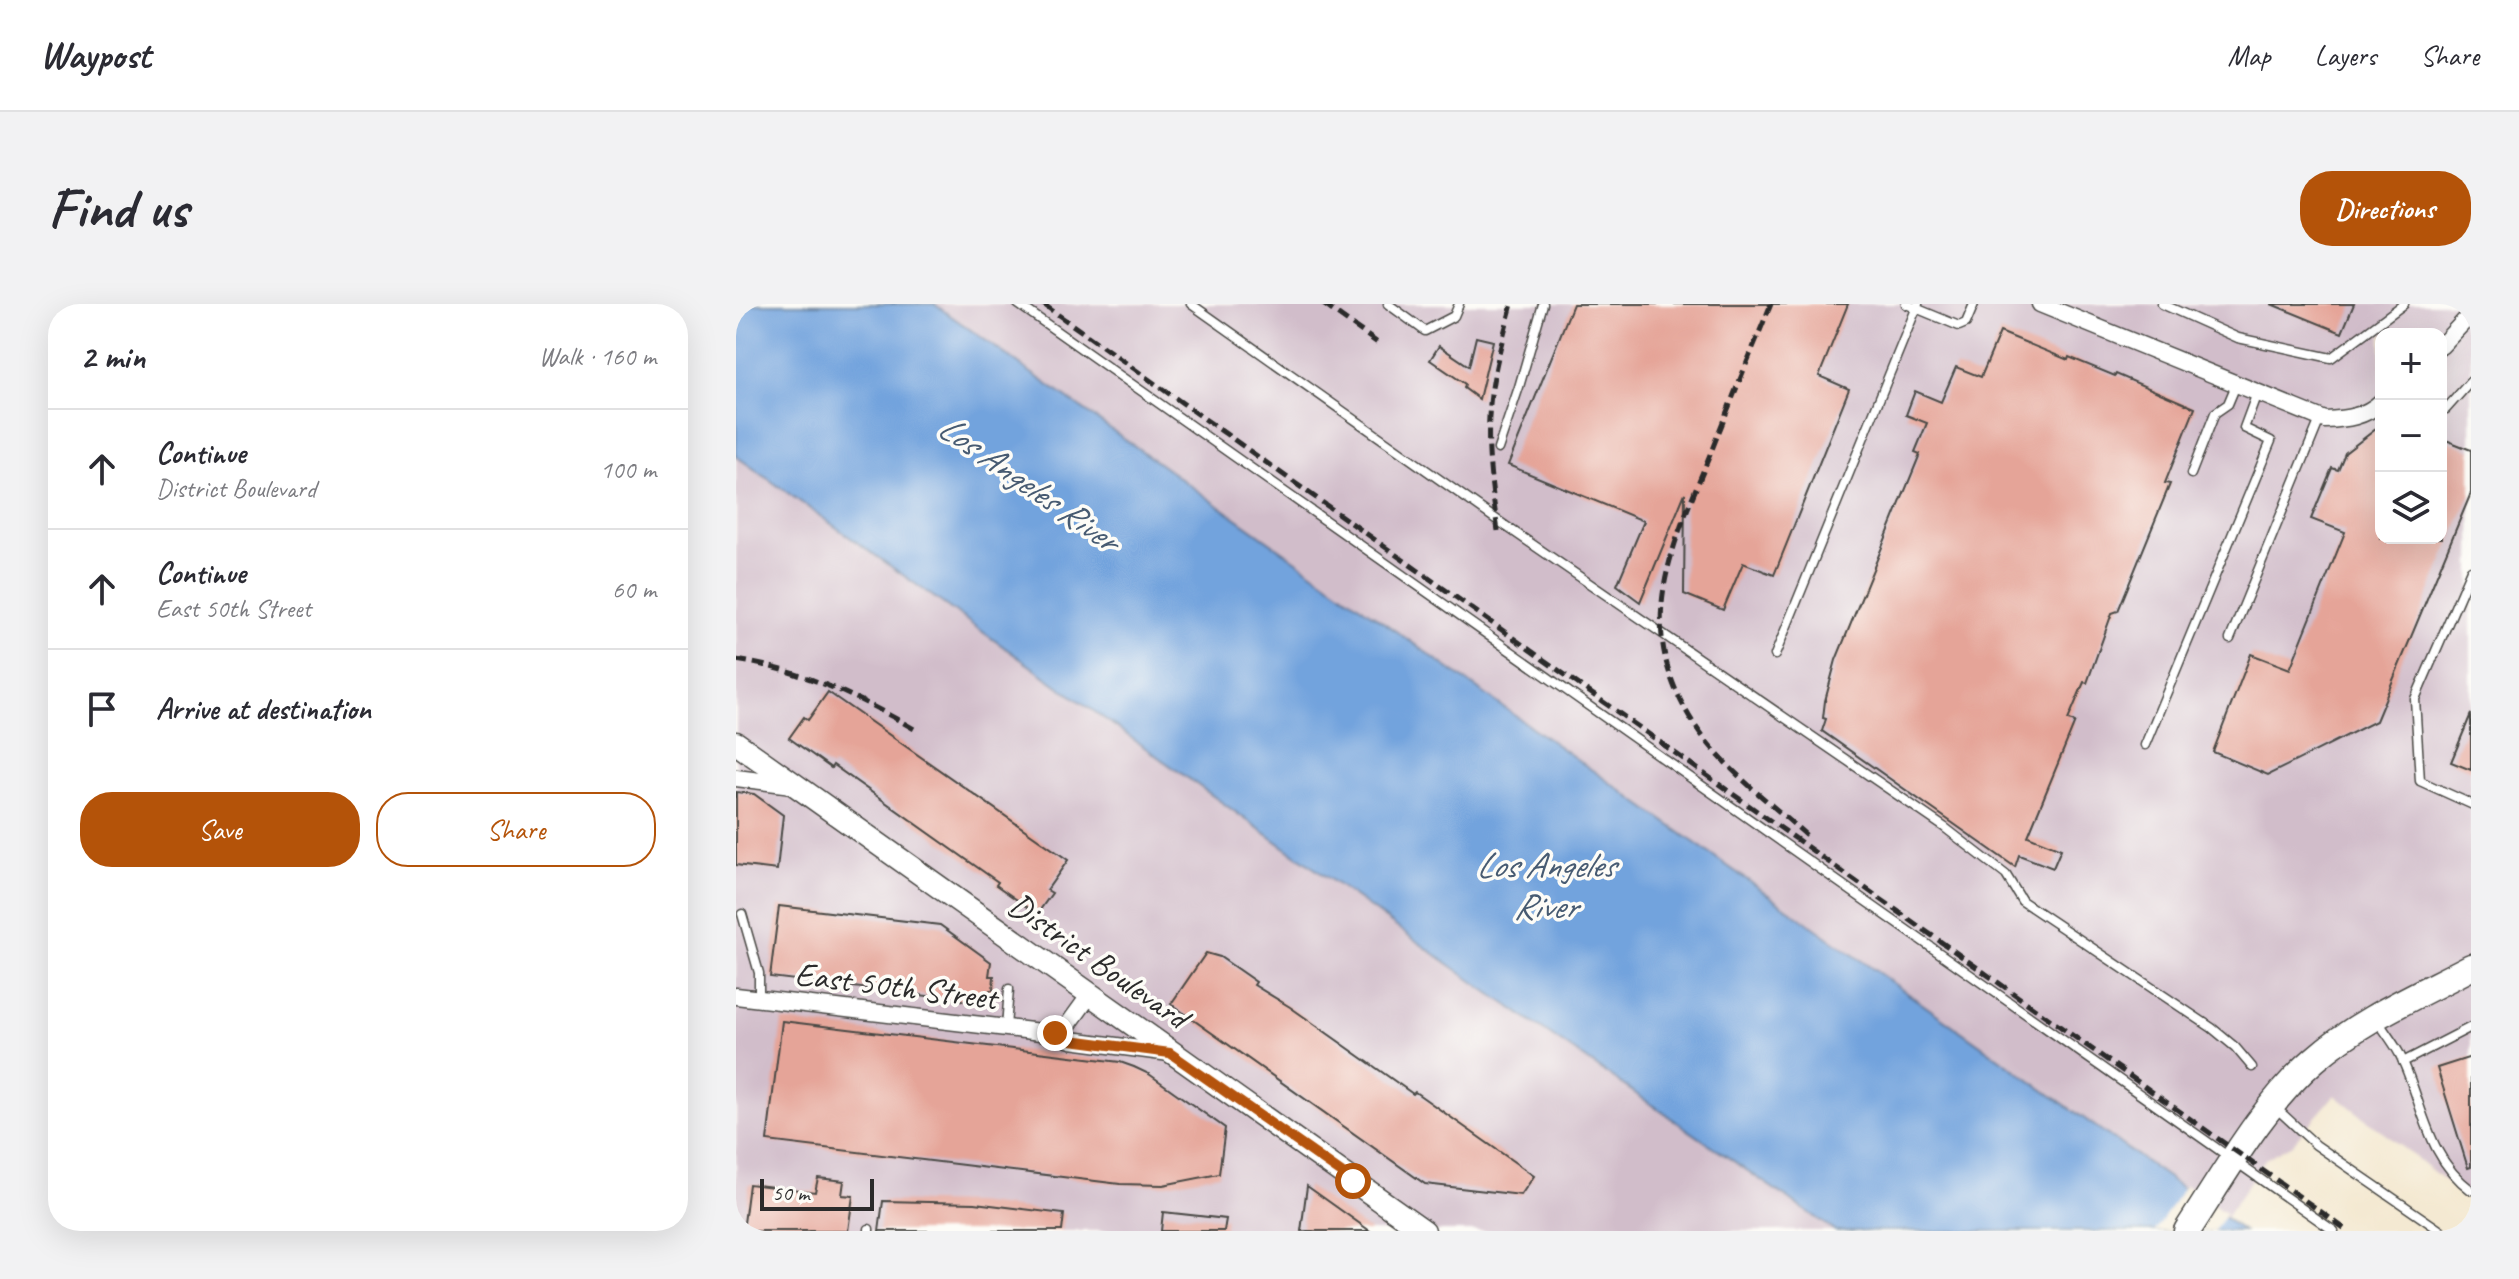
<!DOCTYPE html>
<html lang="en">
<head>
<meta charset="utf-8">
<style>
  body { margin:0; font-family:Caveat,sans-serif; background:#f2f2f3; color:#2b2b33 }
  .controls { position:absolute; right:24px; top:24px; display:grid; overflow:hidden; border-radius:16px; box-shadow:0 8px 32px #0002 }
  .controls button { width:72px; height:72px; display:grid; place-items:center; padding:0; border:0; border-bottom:2px solid #e1e1e2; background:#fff; color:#2b2b33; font:40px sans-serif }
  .scale { position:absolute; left:24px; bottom:20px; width:114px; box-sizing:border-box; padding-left:8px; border:4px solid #2b2b2b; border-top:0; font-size:22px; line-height:28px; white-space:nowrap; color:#2b2b2b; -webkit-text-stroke:6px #fdfcf7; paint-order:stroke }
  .stop { position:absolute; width:24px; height:24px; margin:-18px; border:6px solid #b45309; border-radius:50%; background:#fff }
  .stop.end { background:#b45309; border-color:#fff; box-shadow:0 2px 8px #0008 }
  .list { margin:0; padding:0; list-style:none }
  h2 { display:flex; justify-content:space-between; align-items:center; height:104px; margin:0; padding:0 32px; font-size:34px }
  h2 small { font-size:26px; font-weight:400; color:#7c7c81 }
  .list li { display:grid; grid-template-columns:52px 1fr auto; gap:24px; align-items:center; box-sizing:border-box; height:120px; padding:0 32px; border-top:2px solid #e1e1e2 }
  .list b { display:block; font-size:30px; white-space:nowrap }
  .list p { margin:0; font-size:26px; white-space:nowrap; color:#7c7c81 }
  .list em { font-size:26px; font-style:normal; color:#7c7c81 }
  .actions { display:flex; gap:16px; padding:24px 32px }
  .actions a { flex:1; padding:18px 0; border:2px solid #b45309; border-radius:32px; text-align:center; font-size:28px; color:#b45309 }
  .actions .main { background:#b45309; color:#fff }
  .icon { flex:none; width:44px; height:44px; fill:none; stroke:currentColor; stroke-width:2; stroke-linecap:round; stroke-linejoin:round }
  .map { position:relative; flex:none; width:1735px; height:927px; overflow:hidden; border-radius:32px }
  header { display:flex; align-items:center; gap:48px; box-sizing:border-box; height:112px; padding:0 40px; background:#fff; border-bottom:2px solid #e1e1e2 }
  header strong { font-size:38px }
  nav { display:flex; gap:44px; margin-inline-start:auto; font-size:28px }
  .intro { display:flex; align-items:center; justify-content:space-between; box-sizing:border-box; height:192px; padding:0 48px }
  h1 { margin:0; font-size:56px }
  .button { padding:20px 36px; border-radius:32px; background:#b45309; color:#fff; font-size:28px; font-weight:700 }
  main { display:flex; gap:48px; padding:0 48px }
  aside { flex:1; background:#fff; border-radius:32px; box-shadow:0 8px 32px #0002 }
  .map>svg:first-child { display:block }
  .industrial { fill:#d1bdca; fill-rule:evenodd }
  .water { fill:#72a3dd; stroke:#4e6784; stroke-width:2 }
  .pier { fill:#f4e9d2 }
  .building { fill:#e5a498 }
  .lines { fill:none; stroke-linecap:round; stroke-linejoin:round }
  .service-casing { stroke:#494844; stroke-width:11 }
  .minor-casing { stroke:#494844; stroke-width:19 }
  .secondary-casing { stroke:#494844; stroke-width:25 }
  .primary-casing { stroke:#494844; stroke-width:29 }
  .service { stroke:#fff; stroke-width:8 }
  .minor { stroke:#fff; stroke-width:16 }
  .secondary { stroke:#fff; stroke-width:22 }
  .primary { stroke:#fff; stroke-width:26 }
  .rail { stroke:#2b2b2b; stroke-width:5; stroke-dasharray:12 6; stroke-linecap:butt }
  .route { stroke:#b45309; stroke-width:10 }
  .labels { text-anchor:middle; stroke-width:7; stroke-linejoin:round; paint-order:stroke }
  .street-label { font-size:34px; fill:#2b2b2b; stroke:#fdfcf7 }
  .water-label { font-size:36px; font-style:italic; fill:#475b72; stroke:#fdfcf7 }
</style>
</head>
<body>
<header>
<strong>Waypost</strong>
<nav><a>Map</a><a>Layers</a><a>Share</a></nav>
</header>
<div class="intro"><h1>Find us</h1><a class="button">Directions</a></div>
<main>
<aside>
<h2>2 min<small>Walk · 160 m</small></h2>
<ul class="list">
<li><svg class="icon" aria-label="ahead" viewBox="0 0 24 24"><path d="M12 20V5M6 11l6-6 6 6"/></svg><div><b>Continue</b><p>District Boulevard</p></div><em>100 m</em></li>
<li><svg class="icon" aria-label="ahead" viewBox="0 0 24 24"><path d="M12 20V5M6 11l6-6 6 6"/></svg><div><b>Continue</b><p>East 50th Street</p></div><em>60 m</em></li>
<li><svg class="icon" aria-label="arrive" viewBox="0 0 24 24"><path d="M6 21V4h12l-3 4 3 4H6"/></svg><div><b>Arrive at destination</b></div></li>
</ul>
<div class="actions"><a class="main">Save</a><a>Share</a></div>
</aside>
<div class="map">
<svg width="1735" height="927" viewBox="0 0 1735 927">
  <rect width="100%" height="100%" fill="#fdfcf7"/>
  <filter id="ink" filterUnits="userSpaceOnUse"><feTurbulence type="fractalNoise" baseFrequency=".0125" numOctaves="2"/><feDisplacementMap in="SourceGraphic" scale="16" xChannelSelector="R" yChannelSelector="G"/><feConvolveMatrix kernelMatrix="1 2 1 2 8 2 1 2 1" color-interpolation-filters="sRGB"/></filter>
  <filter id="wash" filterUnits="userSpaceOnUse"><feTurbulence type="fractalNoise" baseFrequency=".006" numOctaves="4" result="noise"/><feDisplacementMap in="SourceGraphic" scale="32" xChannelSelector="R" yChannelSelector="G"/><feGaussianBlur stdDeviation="1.8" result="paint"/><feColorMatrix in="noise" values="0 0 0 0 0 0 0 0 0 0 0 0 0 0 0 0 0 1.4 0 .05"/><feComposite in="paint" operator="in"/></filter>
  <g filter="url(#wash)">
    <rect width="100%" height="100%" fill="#f4e9d2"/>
    <path class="industrial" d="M0 0H1735V897L1599 791 1556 840 1529 855 1481 927H0ZM1645 30H1705V234H1645Z"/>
    <path class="water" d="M0 0H198L1507 927H1099L742 681 0 152Z"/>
    <path class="pier" d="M1449 881 1490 910 1478 927H1419Z"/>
    <g id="blocks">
      <g class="building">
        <path d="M837 0H1112L1083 72 1113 85 1038 271 1007 259 987 306 948 290 949 189 904 298 881 281 908 217 772 161Z"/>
        <path d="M1535 0H1618L1606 29Z"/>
        <path d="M1264 28 1332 56 1333 53 1379 72 1380 70 1459 104 1429 179 1434 180 1382 307 1376 309 1351 379 1348 378 1332 416 1339 418 1292 532 1325 545 1317 564 1283 551 1279 563 1086 427 1090 415 1087 414 1089 397 1100 356 1184 150 1179 148 1191 119 1170 111 1179 87 1205 98 1220 63 1245 73Z"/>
        <path d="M740 33 757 37 743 95 728 84 729 80 694 56 703 42 733 62Z"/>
        <path d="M1645 121V234H1705V134L1735 146V189L1640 417 1532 471 1477 448 1515 350 1554 365 1609 228 1575 215 1596 164 1602 166 1609 149Z"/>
        <path d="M92 388 332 556 311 586 316 589 301 610 260 581 262 578 97 461 95 464 53 434 68 413 72 416Z"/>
        <path d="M1735 410V466L1715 458Z"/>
        <path d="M0 488 18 490 47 511 41 566 0 561Z"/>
        <path d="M43 602 204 621 255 658 253 672H258L257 686H254L249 699 34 673Z"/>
        <path d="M470 649 484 653 520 678 518 681 554 703 677 790 679 788 798 872 785 891 689 880 435 700Z"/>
        <path d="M46 717 384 758 398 763 413 770 489 824 483 870 427 881 384 880 31 837Z"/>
        <path d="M1735 753V863L1732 864 1701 764Z"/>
        <path d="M82 874 108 877 106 891 117 892 112 927H7L13 880 79 888Z"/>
        <path d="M571 882 634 927H565Z"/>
        <path d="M147 897 239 899 328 910 326 927H143Z"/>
        <path d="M427 908 490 915 488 927H425Z"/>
      </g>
    </g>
  </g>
  <g filter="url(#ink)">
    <use href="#blocks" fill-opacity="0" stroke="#494844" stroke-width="2"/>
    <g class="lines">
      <defs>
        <g id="service">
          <path d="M282 0 1598 927"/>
          <path d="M455 0 761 216 1208 523 1270 571 1286 597 1476 724 1499 743 1516 763"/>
          <path d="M652 0 689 27 718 12 723 0"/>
          <path d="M1170 0 1223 22 1230 19 1238 0"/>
          <path d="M1426 0 1502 34 1595 54 1668 0"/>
          <path d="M1705 103 1710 105 1735 77"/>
          <path d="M762 145 783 83 807 0"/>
          <path d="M1455 170 1479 109 1492 100 1500 81"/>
          <path d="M1735 266 1679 395 1684 477 1735 500"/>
          <path d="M1494 335 1584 115"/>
          <path d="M1039 351 1182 0"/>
          <path d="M1409 441 1535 137 1508 124 1521 89"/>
          <path d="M6 610 23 669V694"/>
          <path d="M1642 717C1649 728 1657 738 1663 749 1687 796 1689 852 1735 886"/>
          <path d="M270 723 273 685"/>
          <path d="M1667 758 1735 723"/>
          <path d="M1540 804 1580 841 1705 927"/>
          <path d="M133 927V925"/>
        </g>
        <g id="minor">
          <path d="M1304 0 1589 116C1610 115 1629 113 1645 98"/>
          <path d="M1705 42 1735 10"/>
          <path d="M0 474 57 481"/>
          <path d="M0 692 313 729 335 736 434 749"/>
          <path d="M313 729 332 721 353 692"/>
        </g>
        <path id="secondary" d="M0 439 688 927"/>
        <path id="primary" d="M1451 927C1487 872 1528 799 1578 756 1623 716 1682 691 1735 663"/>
      </defs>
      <use href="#service" class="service-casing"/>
      <use href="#minor" class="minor-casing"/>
      <use href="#secondary" class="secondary-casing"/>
      <use href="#primary" class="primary-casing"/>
      <use href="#service" class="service"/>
      <use href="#minor" class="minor"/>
      <use href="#secondary" class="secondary"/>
      <use href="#primary" class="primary"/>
      <g class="rail">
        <path d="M307 0 1612 927"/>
        <path d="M587 0 643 40"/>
        <path d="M1035 0C1014 51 993 102 973 153 934 247 896 324 958 420 986 463 1032 497 1070 531"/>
        <path d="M762 227C755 181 749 137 755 91 759 60 768 30 776 0"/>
        <path d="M0 356C66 366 123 393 180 426"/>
      </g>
    </g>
  </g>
  <g class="lines" filter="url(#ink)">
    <path class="route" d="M319 729H313L335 736 434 749 617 877"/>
  </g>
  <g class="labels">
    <g class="street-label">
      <text transform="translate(363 656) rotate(35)" y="12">District Boulevard</text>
      <text transform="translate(160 681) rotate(7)" y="12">East 50th Street</text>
    </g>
    <g class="water-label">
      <text transform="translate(293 178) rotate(35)" y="13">Los Angeles River</text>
      <text x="809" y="573">Los Angeles<tspan x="809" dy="41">River</tspan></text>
    </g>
  </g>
</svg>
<div class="controls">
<button>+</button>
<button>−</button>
<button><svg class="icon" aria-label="layers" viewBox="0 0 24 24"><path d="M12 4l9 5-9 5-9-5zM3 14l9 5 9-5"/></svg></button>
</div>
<div class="scale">50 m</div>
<div class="stop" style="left:617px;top:877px"></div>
<div class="stop end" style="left:319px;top:729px"></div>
</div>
</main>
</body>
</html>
